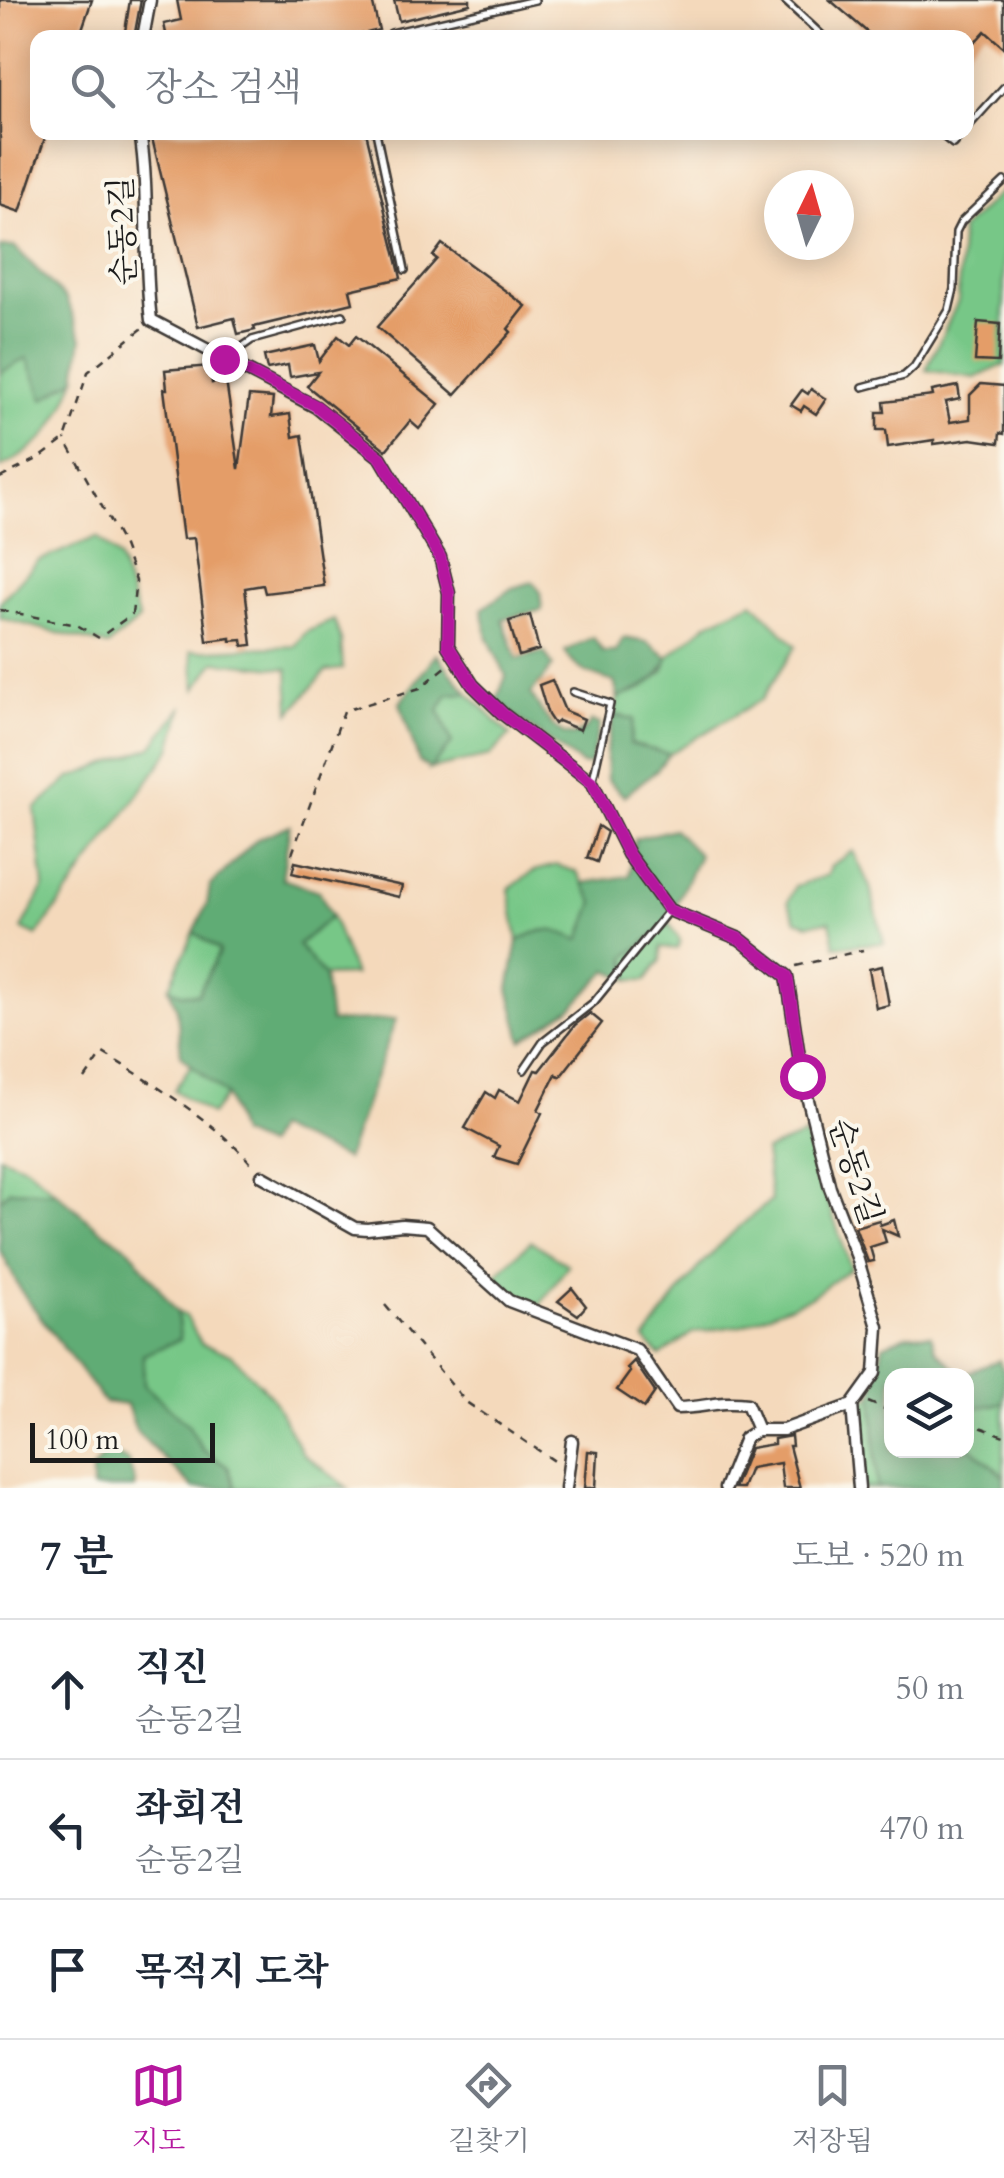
<!DOCTYPE html>
<html lang="ko">
<head>
<meta charset="utf-8">
<style>
  body { margin:0; font-family:Cardo,"Noto Serif KR",serif; background:#f2f2f3; color:#1f2937 }
  .controls { position:absolute; right:30px; bottom:30px; display:grid; overflow:hidden; border-radius:20px; box-shadow:0 5px 25px #0003 }
  .controls button { width:90px; height:90px; display:grid; place-items:center; padding:0; border:0; border-bottom:2px solid #e0e1e3; background:#fff; color:#1f2937; font:50px sans-serif }
  .compass { position:absolute; left:764px; top:170px; width:90px; height:90px; border-radius:50%; background:#fff; box-shadow:0 5px 25px #0003; rotate:5deg }
  .scale { position:absolute; left:30px; bottom:25px; width:185px; box-sizing:border-box; padding-left:10px; border:5px solid #1c1c1c; border-top:0; font-size:28px; line-height:35px; white-space:nowrap; color:#1c1c1c; -webkit-text-stroke:8px #fbf7ec; paint-order:stroke }
  .stop { position:absolute; width:30px; height:30px; margin:-22px; border:8px solid #b5179e; border-radius:50%; background:#fff }
  .stop.end { background:#b5179e; border-color:#fff; box-shadow:0 2px 10px #0008 }
  .list { margin:0; padding:0; list-style:none }
  h2 { display:flex; justify-content:space-between; align-items:center; height:130px; margin:0; padding:0 40px; font-size:42px }
  h2 small { font-size:32px; font-weight:400; color:#747a83 }
  .list li { display:grid; grid-template-columns:65px 1fr auto; gap:30px; align-items:center; box-sizing:border-box; height:140px; padding:0 40px; border-top:2px solid #e0e1e3 }
  .list b { display:block; font-size:38px; white-space:nowrap }
  .list p { margin:0; font-size:32px; white-space:nowrap; color:#747a83 }
  .list em { font-size:32px; font-style:normal; color:#747a83 }
  .icon { flex:none; width:55px; height:55px; fill:none; stroke:currentColor; stroke-width:2; stroke-linecap:round; stroke-linejoin:round }
  .map { position:relative; flex:none; width:1004px; height:1488px; overflow:hidden }
  .search { position:absolute; background:#fff; box-shadow:0 5px 25px #0003; left:30px; right:30px; top:30px; height:110px; display:flex; align-items:center; gap:25px; box-sizing:border-box; padding:0 35px; border-radius:20px; color:#747a83; font-size:38px }
  .sheet { height:550px; background:#fff }
  nav { display:flex; justify-content:space-around; align-items:center; box-sizing:border-box; height:140px; border-top:2px solid #e0e1e3; background:#fff; font-size:28px; color:#747a83 }
  nav a { display:grid; justify-items:center; gap:5px }
  nav .on { color:#b5179e }
  .map>svg:first-child { display:block }
  .green { fill:#77c787; stroke:#4a7252; stroke-width:2.5 }
  .forest { fill:#61ac74; stroke:#3e6448; stroke-width:2.5 }
  .building { fill:#e49d68 }
  .lines { fill:none; stroke-linecap:round; stroke-linejoin:round }
  .service-casing { stroke:#3c3834; stroke-width:10 }
  .minor-casing { stroke:#3c3834; stroke-width:15 }
  .path { stroke:#3c3834; stroke-width:2.5; stroke-dasharray:8 8; stroke-linecap:butt }
  .service { stroke:#fff; stroke-width:5 }
  .minor { stroke:#fff; stroke-width:10 }
  .route { stroke:#b5179e; stroke-width:12 }
  .labels { text-anchor:middle; stroke-width:8; stroke-linejoin:round; paint-order:stroke }
  .street-label { font-size:32px; fill:#1c1c1c; stroke:#fbf7ec }
</style>
</head>
<body>
<div class="map">
<svg width="1004" height="1488" viewBox="0 0 1004 1488">
  <rect width="100%" height="100%" fill="#fbf7ec"/>
  <filter id="ink" filterUnits="userSpaceOnUse"><feTurbulence type="fractalNoise" baseFrequency=".01" numOctaves="2"/><feDisplacementMap in="SourceGraphic" scale="20" xChannelSelector="R" yChannelSelector="G"/><feConvolveMatrix kernelMatrix="1 2 1 2 8 2 1 2 1" color-interpolation-filters="sRGB"/></filter>
  <filter id="wash" filterUnits="userSpaceOnUse"><feTurbulence type="fractalNoise" baseFrequency=".0048" numOctaves="4" result="noise"/><feDisplacementMap in="SourceGraphic" scale="40" xChannelSelector="R" yChannelSelector="G"/><feGaussianBlur stdDeviation="2.25" result="paint"/><feColorMatrix in="noise" values="0 0 0 0 0 0 0 0 0 0 0 0 0 0 0 0 0 1.4 0 .05"/><feComposite in="paint" operator="in"/></filter>
  <g filter="url(#wash)">
    <rect width="100%" height="100%" fill="#f4d9bb"/>
    <g class="green">
      <path d="M1004 188V365L975 378 926 370 958 301 961 230Z"/>
      <path d="M27 358 45 398 76 378C58 425 46 445 0 468V373Z"/>
      <path d="M97 537 119 558 139 620 108 646 0 618V602L38 561Z"/>
      <path d="M753 602 796 646 762 699 669 754 630 744 623 716H614L618 698 643 688 664 671 668 657 708 623Z"/>
      <path d="M334 620 341 640 343 669 326 671 290 713 288 669 215 662 196 689 191 651 295 646 306 632Z"/>
      <path d="M468 693 510 735 490 756 430 769 452 743 439 710 448 694Z"/>
      <path d="M183 706 171 749 37 936 22 929 44 887 35 809 70 778 152 747Z"/>
      <path d="M853 851 870 887 884 943 835 946 830 921 808 924 796 920 788 902 795 886 828 875 831 866Z"/>
      <path d="M556 865 577 872 595 902 580 941C553 927 544 926 518 941L509 889 534 871Z"/>
      <path d="M332 916 354 975 324 976 297 945Z"/>
      <path d="M668 922 680 940 677 949 661 947V960L646 980H630L625 957Z"/>
      <path d="M194 932 220 950 198 994H183L169 988Z"/>
      <path d="M191 1065 226 1095 211 1115 174 1090Z"/>
      <path d="M805 1135 851 1268 809 1298 742 1325 692 1333 660 1356 645 1340C685 1283 714 1243 771 1201L765 1151Z"/>
      <path d="M0 1156 26 1166 56 1192 10 1190 0 1199Z"/>
      <path d="M531 1241 568 1265 540 1305 518 1298 495 1276Z"/>
      <path d="M177 1312 186 1316 201 1344 231 1354 272 1397 303 1454 348 1488H236L228 1467 203 1450 188 1425 144 1385 143 1355 180 1339Z"/>
      <path d="M873 1394 877 1488H863L857 1412 859 1405Z"/>
      <path d="M1004 1403V1476L967 1444V1409Z"/>
    </g>
    <g class="forest">
      <path d="M0 247H15L66 299 82 338 76 378 44 399 27 358 0 373Z"/>
      <path d="M533 582 540 591 542 610 503 619 517 659 544 652 553 666 531 694C545 718 567 756 592 721L600 724 590 764 582 765 517 718 497 699 506 676 488 638 482 609 512 588Z"/>
      <path d="M593 637 603 652H616L623 638 647 642 668 657C661 681 640 689 618 698L614 682C593 675 575 672 565 651Z"/>
      <path d="M436 654 468 693 448 694 439 710 452 743 430 769 419 762 400 703Z"/>
      <path d="M614 716 634 719 630 744 669 754 658 769 624 796 607 780 606 751Z"/>
      <path d="M290 825 282 879 319 891 332 916 298 945 324 976 330 1022 396 1019 346 1159 275 1128 266 1146 239 1134 226 1095 181 1056 177 1009 169 988 183 994H198L220 951 194 932 207 904 210 886 257 839Z"/>
      <path d="M674 829 699 855 666 926 626 957 630 980 608 970 573 1007 522 1040 509 989 518 941C544 926 553 928 580 940L594 902 583 883 629 876 635 839Z"/>
      <path d="M10 1190 56 1192 97 1227 130 1249 177 1312 180 1339 143 1355 144 1385 188 1425 203 1450 228 1467 236 1488H193L136 1431 127 1405 104 1402 21 1291 0 1250V1199Z"/>
      <path d="M909 1334 931 1335 936 1350 962 1375 999 1360 1004 1372V1403L967 1409 966 1376H892V1450H966L967 1444 1004 1476V1488H877L873 1394 883 1345Z"/>
      <path d="M107 1450 128 1461 135 1482 134 1488H92V1470Z"/>
    </g>
    <g id="blocks">
      <g class="building">
        <path d="M0 0H92L79 38H38V132H47L20 212 0 205Z"/>
        <path d="M130 0H141L134 38H124Z"/>
        <path d="M177 0H372L379 30 346 38H167L164 24 181 20Z"/>
        <path d="M394 0H470V4L399 21Z"/>
        <path d="M830 0H1004V48L985 31 966 52V38H874Z"/>
        <path d="M159 132H366L401 278 350 290 353 303 254 327 255 330 238 334 234 318 198 327 151 134Z"/>
        <path d="M442 244 526 306 508 329 511 332 455 395 377 327 437 259 433 256Z"/>
        <path d="M978 322 1000 324 998 362 975 361Z"/>
        <path d="M338 336 349 345 356 336 439 404 419 429 410 421 386 450 307 386 318 372 290 377 288 365 267 369 264 356 315 345 319 361Z"/>
        <path d="M210 366 212 383 226 381 239 469 249 396 273 398 271 417 290 414 293 437 302 435 324 586 265 593 263 585 245 588 252 645 243 646 242 640 231 641V638L207 641 194 538 183 539 164 389H167L165 370Z"/>
        <path d="M981 384 1004 386V434L1000 433 999 443 971 439 934 444V440L888 447 886 430H877V412H885L884 402 933 396 932 391 958 386 960 399 946 402 950 422 970 419V395Z"/>
        <path d="M811 389 826 399 816 414 804 406 801 411 791 405 802 390 808 394Z"/>
        <path d="M530 615 539 650 519 656 509 621Z"/>
        <path d="M552 680 565 711 584 719 580 730 558 721 554 724 548 715 539 685Z"/>
        <path d="M598 826 607 832 597 862 587 858Z"/>
        <path d="M295 862 402 886 399 897 292 873Z"/>
        <path d="M882 966 889 1005 876 1008 869 969Z"/>
        <path d="M590 1013 602 1023 560 1077 556 1074 538 1110 542 1113 517 1164 494 1157 499 1146 465 1128 486 1092 495 1098 499 1090 520 1101 535 1070 539 1071 575 1025Z"/>
        <path d="M879 1220 880 1225 894 1220 898 1236 882 1229 886 1242 870 1247 874 1261 868 1262 855 1227Z"/>
        <path d="M572 1288 586 1306 578 1315 558 1301Z"/>
        <path d="M634 1361 655 1392 644 1408 617 1390 630 1372 627 1368Z"/>
        <path d="M791 1436 792 1446H789L800 1488H783L780 1463 750 1468 742 1488H734L750 1448 774 1444V1439Z"/>
        <path d="M588 1451 598 1452 596 1488H585Z"/>
      </g>
    </g>
  </g>
  <g filter="url(#ink)">
    <use href="#blocks" fill-opacity="0" stroke="#3c3834" stroke-width="2.5"/>
    <g class="lines">
      <defs>
        <g id="service">
          <path d="M784 0 825 38"/>
          <path d="M390 38 391 33 535 0"/>
          <path d="M966 129 1004 87"/>
          <path d="M376 132 405 270"/>
          <path d="M938 132 953 144 963 132"/>
          <path d="M226 358 252 340 343 315"/>
          <path d="M863 387 904 376 914 367 949 310 954 289 956 232 961 222 1004 181"/>
          <path d="M573 692 610 704 593 779"/>
          <path d="M524 1070 543 1042 594 1002 669 910"/>
        </g>
        <g id="minor">
          <path d="M143 38 150 0"/>
          <path d="M140 132C150 195 143 258 151 320L316 407 381 458 440 557 449 593 448 646 473 685 503 714 592 782 628 854 669 910 740 939 787 976 802 1076 830 1188 857 1257 878 1327 875 1373 852 1405 783 1430H758L745 1438 725 1488"/>
          <path d="M262 1176 355 1228 367 1229 402 1225 427 1227 509 1301 637 1350 677 1408C704 1408 719 1400 747 1404L758 1430"/>
          <path d="M852 1405 859 1488"/>
          <path d="M566 1488 572 1441"/>
        </g>
      </defs>
      <use href="#service" class="service-casing"/>
      <use href="#minor" class="minor-casing"/>
      <g class="path">
        <path d="M0 478 41 457 65 439 88 372 143 328"/>
        <path d="M0 610 77 625 99 638 132 614 136 581 121 541 65 439"/>
        <path d="M292 854 344 711 420 688 447 666"/>
        <path d="M796 966 863 950"/>
        <path d="M85 1079 103 1053C153 1083 217 1123 254 1167"/>
        <path d="M385 1305 466 1402 559 1464"/>
        <path d="M868 1402 892 1412"/>
        <path d="M966 1422 1004 1436"/>
      </g>
      <use href="#service" class="service"/>
      <use href="#minor" class="minor"/>
    </g>
  </g>
  <g class="lines" filter="url(#ink)">
    <path class="route" d="M224 359 316 406 381 458 440 557 449 593 448 646 473 685 503 714 592 782 628 854 669 910 740 939 787 976 802 1076"/>
  </g>
  <g class="labels">
    <g class="street-label">
      <text transform="translate(122 231) rotate(-92)" y="11">순동2길</text>
      <text transform="translate(856 1171) rotate(72)" y="11">순동2길</text>
    </g>
  </g>
</svg>
<div class="controls">
<button><svg class="icon" aria-label="layers" viewBox="0 0 24 24"><path d="M12 4l9 5-9 5-9-5zM3 14l9 5 9-5"/></svg></button>
</div>
<svg class="compass" viewBox="-18 -18 36 36"><path d="M0-13l5 13h-10z" fill="#e53935"/><path d="M0 13l5-13h-10z" fill="#747a83"/></svg>
<div class="scale">100 m</div>
<div class="stop" style="left:802px;top:1076px"></div>
<div class="stop end" style="left:224px;top:359px"></div>
<div class="search"><svg class="icon" aria-label="search" viewBox="0 0 24 24"><circle cx="10" cy="10" r="6"/><path d="M15 15l6 6"/></svg>장소 검색</div>
</div>
<section class="sheet">
<h2>7 분<small>도보 · 520 m</small></h2>
<ul class="list">
<li><svg class="icon" aria-label="ahead" viewBox="0 0 24 24"><path d="M12 20V5M6 11l6-6 6 6"/></svg><div><b>직진</b><p>순동2길</p></div><em>50 m</em></li>
<li><svg class="icon" aria-label="left" viewBox="0 0 24 24"><path d="M17 20v-9H6M10 6l-5 5 5 5"/></svg><div><b>좌회전</b><p>순동2길</p></div><em>470 m</em></li>
<li><svg class="icon" aria-label="arrive" viewBox="0 0 24 24"><path d="M6 21V4h12l-3 4 3 4H6"/></svg><div><b>목적지 도착</b></div></li>
</ul>
</section>
<nav>
<a class="on"><svg class="icon" aria-label="map" viewBox="0 0 24 24"><path d="M3 6l6-2 6 2 6-2v14l-6 2-6-2-6 2zM9 4v14M15 6v14"/></svg>지도</a>
<a><svg class="icon" aria-label="directions" viewBox="0 0 24 24"><path d="M12 3l9 9-9 9-9-9zM9 14v-3h6M13 9l2 2-2 2"/></svg>길찾기</a>
<a><svg class="icon" aria-label="saved" viewBox="0 0 24 24"><path d="M7 4h10v16l-5-4-5 4z"/></svg>저장됨</a>
</nav>
</body>
</html>
